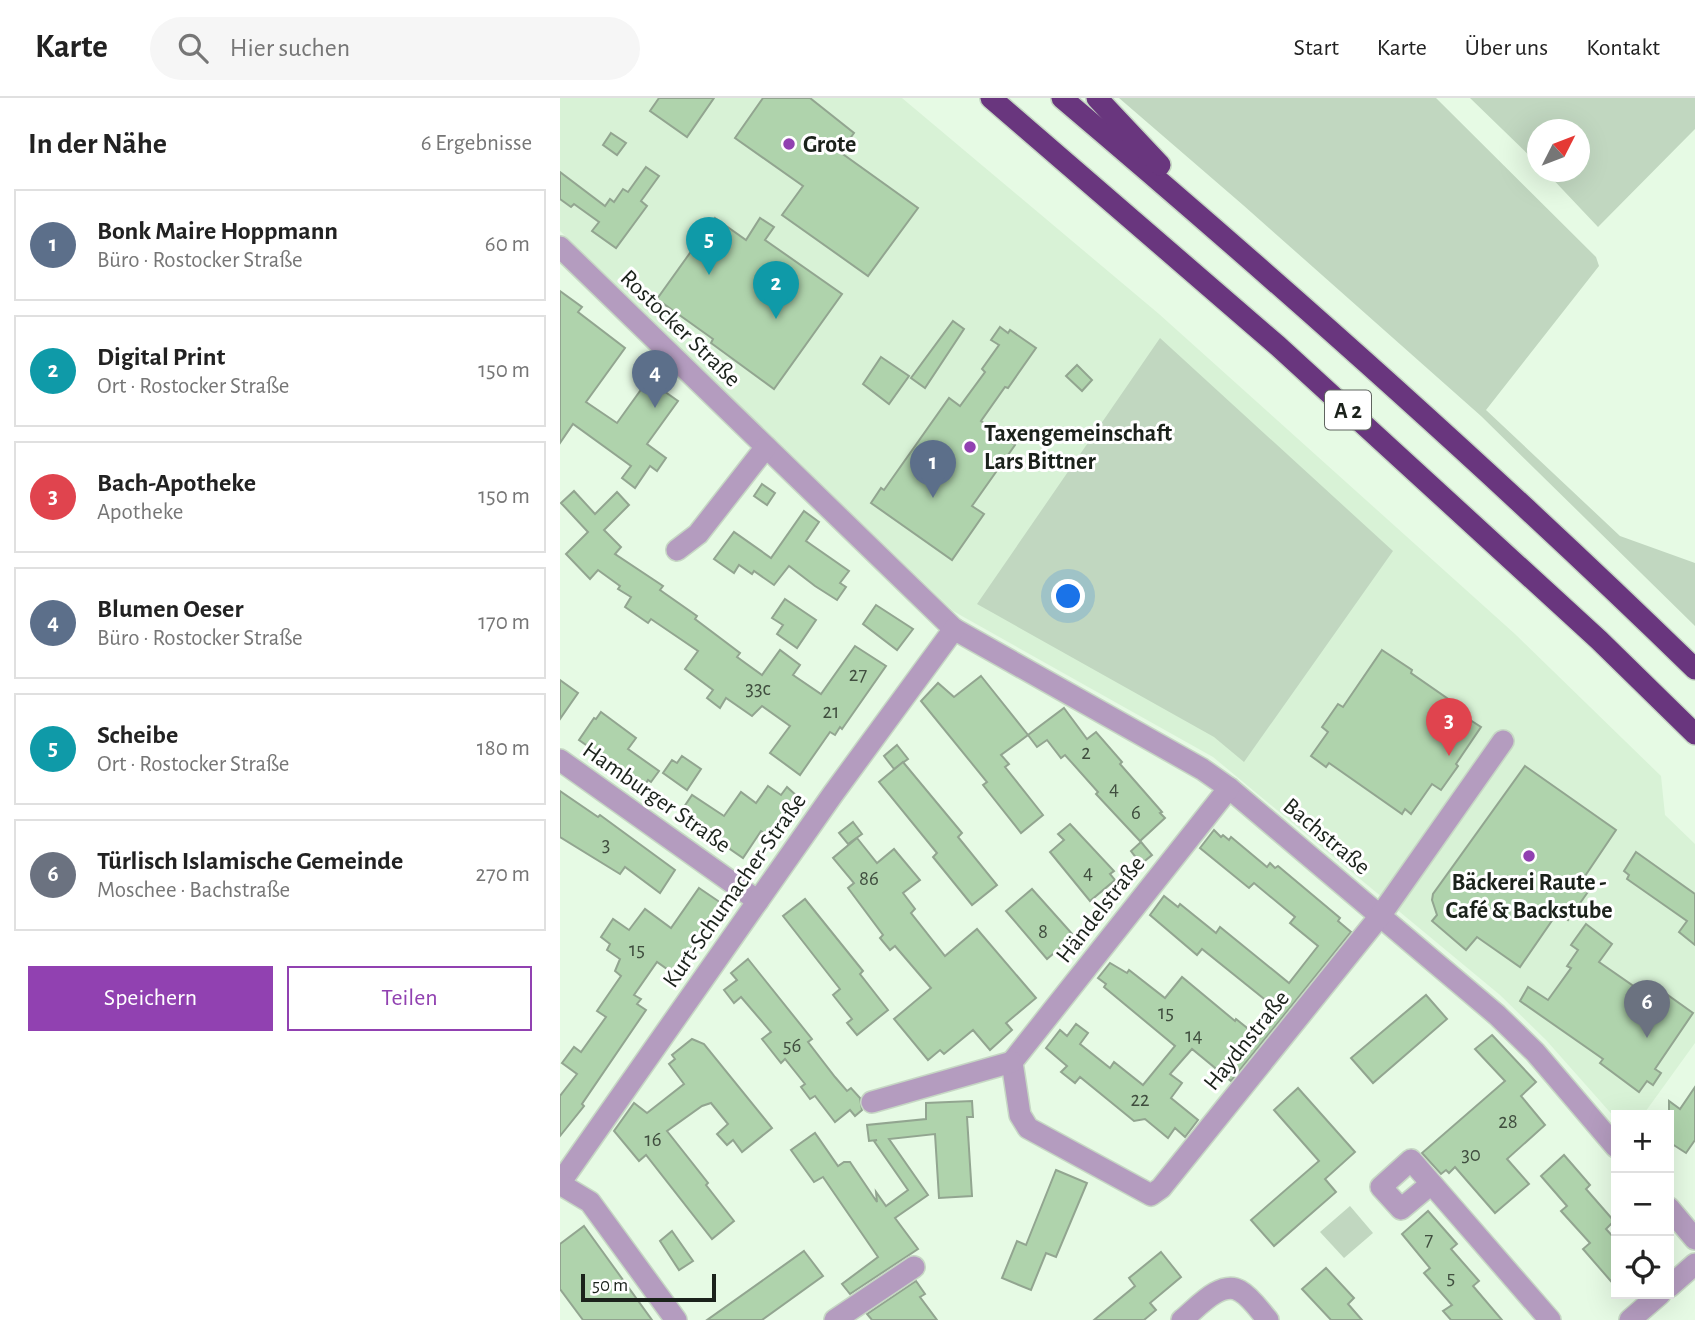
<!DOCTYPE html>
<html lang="de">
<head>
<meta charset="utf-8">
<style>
  body { margin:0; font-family:"Alegreya Sans",sans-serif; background:#f6f6f6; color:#222 }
  .controls { position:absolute; right:21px; bottom:21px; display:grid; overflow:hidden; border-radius:0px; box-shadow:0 7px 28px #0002 }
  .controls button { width:63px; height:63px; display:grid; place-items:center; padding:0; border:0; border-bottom:2px solid #e0e0e0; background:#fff; color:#222; font:35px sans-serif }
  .compass { position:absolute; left:967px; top:21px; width:63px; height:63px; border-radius:50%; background:#fff; box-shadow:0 7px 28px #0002; rotate:48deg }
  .scale { position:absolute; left:21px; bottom:18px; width:135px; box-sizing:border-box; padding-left:7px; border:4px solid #1b221b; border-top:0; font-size:19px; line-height:24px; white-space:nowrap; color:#1b221b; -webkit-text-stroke:5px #fff; paint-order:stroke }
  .you { position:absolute; left:509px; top:499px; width:24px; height:24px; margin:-18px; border:5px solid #fff; border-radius:50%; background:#1a73e8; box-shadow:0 0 0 10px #1a73e833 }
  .badge { display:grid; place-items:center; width:46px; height:46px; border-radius:50%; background:#9141b1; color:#fff; font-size:23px; font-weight:700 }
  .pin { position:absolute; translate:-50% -58px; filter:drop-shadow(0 2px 4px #0008) }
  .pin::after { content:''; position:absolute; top:37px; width:24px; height:21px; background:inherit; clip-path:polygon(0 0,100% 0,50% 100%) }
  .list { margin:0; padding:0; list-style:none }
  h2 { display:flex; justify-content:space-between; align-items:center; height:91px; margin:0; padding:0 28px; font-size:30px }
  h2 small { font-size:23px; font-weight:400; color:#767676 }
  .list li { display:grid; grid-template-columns:46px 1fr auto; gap:21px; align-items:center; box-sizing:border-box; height:112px; margin:0 14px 14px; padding:0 14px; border:2px solid #e0e0e0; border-radius:0px }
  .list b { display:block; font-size:26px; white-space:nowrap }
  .list p { margin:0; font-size:23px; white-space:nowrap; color:#767676 }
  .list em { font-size:23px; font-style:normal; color:#767676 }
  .actions { display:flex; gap:14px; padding:21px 28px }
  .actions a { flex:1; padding:16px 0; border:2px solid #9141b1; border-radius:0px; text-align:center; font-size:24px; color:#9141b1 }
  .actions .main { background:#9141b1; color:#fff }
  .icon { flex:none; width:38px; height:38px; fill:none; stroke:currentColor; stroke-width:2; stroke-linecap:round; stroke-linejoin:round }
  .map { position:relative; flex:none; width:1135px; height:1222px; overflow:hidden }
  header { display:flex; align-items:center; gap:42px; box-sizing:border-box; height:98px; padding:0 35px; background:#fff; border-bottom:2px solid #e0e0e0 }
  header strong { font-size:33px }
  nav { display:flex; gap:38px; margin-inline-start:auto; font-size:24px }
  .search { width:490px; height:63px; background:#f6f6f6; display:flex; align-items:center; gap:18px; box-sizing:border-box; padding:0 24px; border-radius:38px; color:#767676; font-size:26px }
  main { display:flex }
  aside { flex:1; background:#fff }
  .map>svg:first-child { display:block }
  .built { fill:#d8f2d6 }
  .green { fill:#c1d7c0 }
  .building { fill:#afd3ac; stroke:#92a590; stroke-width:2 }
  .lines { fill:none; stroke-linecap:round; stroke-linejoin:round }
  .minor-casing { stroke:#c6d7c4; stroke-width:24 }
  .highway-casing { stroke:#c6d7c4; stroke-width:24 }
  .minor { stroke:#b49cbf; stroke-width:21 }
  .highway { stroke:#69367e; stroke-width:21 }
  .poi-dot { fill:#9141b1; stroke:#fff; stroke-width:2.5 }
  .labels { text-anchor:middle; stroke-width:6; stroke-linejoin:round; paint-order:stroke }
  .number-label { font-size:21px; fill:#404e3f }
  .shield { fill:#fff; stroke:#5f645f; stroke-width:2 }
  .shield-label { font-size:23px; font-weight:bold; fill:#1b221b }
  .poi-label { font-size:24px; font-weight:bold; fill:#1b221b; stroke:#fff; text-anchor:start }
  .street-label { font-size:24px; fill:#1b221b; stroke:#fff }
</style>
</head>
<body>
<header>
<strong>Karte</strong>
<div class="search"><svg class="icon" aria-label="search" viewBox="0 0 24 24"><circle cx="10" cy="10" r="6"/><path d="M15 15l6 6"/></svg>Hier suchen</div>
<nav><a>Start</a><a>Karte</a><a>Über uns</a><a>Kontakt</a></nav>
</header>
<main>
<aside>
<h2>In der Nähe<small>6 Ergebnisse</small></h2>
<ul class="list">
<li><span class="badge" style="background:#5c6f8a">1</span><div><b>Bonk Maire Hoppmann</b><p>Büro · Rostocker Straße</p></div><em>60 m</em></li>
<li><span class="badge" style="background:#0f9aa8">2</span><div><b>Digital Print</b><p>Ort · Rostocker Straße</p></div><em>150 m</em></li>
<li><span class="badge" style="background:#e0444e">3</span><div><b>Bach-Apotheke</b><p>Apotheke</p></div><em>150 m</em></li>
<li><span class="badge" style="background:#5c6f8a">4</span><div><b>Blumen Oeser</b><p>Büro · Rostocker Straße</p></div><em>170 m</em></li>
<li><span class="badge" style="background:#0f9aa8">5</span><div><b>Scheibe</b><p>Ort · Rostocker Straße</p></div><em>180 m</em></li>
<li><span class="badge" style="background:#6b7280">6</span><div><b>Türlisch Islamische Gemeinde</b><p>Moschee · Bachstraße</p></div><em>270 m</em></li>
</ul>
<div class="actions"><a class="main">Speichern</a><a>Teilen</a></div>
</aside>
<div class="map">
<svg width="1135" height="1222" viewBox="0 0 1135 1222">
  <rect width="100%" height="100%" fill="#e6fae4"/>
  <path class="built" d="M0 0H342L599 216 955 536 1101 678 1105 717 1135 746V945L1083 1017H1056V1021L986 942 940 897 653 659 393 513 0 133Z"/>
  <g class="green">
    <path d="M559 0H876L1036 159 1039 168 926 312 1060 438 1135 465V528L921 318 683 107Z"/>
    <path d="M910 0H1135V31L1038 129 986 74H1020V32H978L977 65Z"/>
    <path d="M600 240 833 453 684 664 654 639 417 506Z"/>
    <path d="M790 1108 813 1135 784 1160 760 1134Z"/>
  </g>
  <g class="building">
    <path d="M99 0H154L127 39 90 13Z"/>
    <path d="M203 0H250L294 35 280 54 358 110 308 178 222 117 243 88 175 40Z"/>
    <path d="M51 35 66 45 57 57 43 47Z"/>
    <path d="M86 69 99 78 81 103 87 108 56 150 32 133 39 124 14 106 11 109 0 101V74L45 108 50 101 54 104 63 91 68 94Z"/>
    <path d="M155 120 186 142 200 120 214 129 205 142 282 196 214 291 151 245 153 241 97 201Z"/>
    <path d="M0 193 22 209 18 214 65 250 26 304 57 325 88 282 118 303 87 346 106 360 97 373 90 368 75 390 62 380 71 368 13 326 0 345Z"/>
    <path d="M393 223 404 231 365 290 351 280Z"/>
    <path d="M440 229 448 235 450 232 476 250 448 290 445 289 421 323 455 347 412 408 424 416 392 462 311 405 321 390 324 392 389 300 400 308 425 274 422 271 439 247 431 242Z"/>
    <path d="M321 259 349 278 329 306 303 286Z"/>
    <path d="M517 267 532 282 522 293 506 278Z"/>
    <path d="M202 386 215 395 207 407 194 398Z"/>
    <path d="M14 393 35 416 57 394 69 407 44 432 61 449 55 456 103 488 100 492 137 518 135 521 180 555 177 559 202 577 220 552 240 567 233 577 261 596 295 548 326 568 282 631 280 629 275 637 270 634 240 677 210 655 230 628 202 608 192 618 166 600 160 610 147 600 153 592 125 571 138 553 91 521 88 525 65 509 71 499 58 491 60 488 38 472 30 481 6 456 28 434 1 405Z"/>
    <path d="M244 413 259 424 246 443 289 473 280 485 286 489 277 502 255 488 229 468 214 487 194 473 192 476 179 467 174 475 154 461 174 434 211 460Z"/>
    <path d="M225 501 256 522 237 550 217 536 223 527 212 520Z"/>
    <path d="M316 507 353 531 337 552 303 526Z"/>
    <path d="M822 552 852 572 851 575 907 614 904 618 921 629 896 666 898 668 881 692 872 686 851 716 845 711 842 716 769 665 766 669 751 658 768 634 762 629 778 606 783 609Z"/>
    <path d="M421 578 468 637 441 657 449 666 445 669 483 717 461 735 423 687 427 684 361 603 378 585 394 599Z"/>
    <path d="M0 582 18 595 0 621Z"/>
    <path d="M504 610 527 641 536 634 562 664 560 666 602 714 600 715 605 720 580 743 536 696 538 694 505 657 501 660 487 642 477 649 468 637Z"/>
    <path d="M41 614 76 640 68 651 99 673 91 684 88 682 83 690 62 676 63 673 19 642 34 620 36 621Z"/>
    <path d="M337 647 348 661 334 671 324 658Z"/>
    <path d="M122 658 141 671 127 692 103 675 112 662 117 665Z"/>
    <path d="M343 664 402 735 398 739 437 787 412 807 373 759 377 755 319 684Z"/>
    <path d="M965 668 1056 732 1021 784 1030 791 1008 822 998 814 960 869 917 839 906 852 872 823 877 817 872 802 873 796Z"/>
    <path d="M208 688 221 697 227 689 239 700 216 733 214 732 209 738 201 733 183 760 157 742 159 740 130 721 132 718 122 712 132 697 164 718 181 694 196 705Z"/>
    <path d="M0 693 38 719 40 717 115 772 100 795 65 769 60 776 0 739Z"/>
    <path d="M293 724 302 736 288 746 279 735Z"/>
    <path d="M510 726 554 773 550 776 555 782 530 803 490 754 504 742 498 736Z"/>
    <path d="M654 732 661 739 663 737 669 742 671 739 707 769 710 765 715 770 718 768 780 820 778 823 791 834 671 983 632 951 610 976 622 985 611 1000 638 1022 625 1039 615 1030 608 1040 585 1021 574 1023 520 979 515 985 501 974 507 968 486 950 500 932 507 938 516 926 528 935 520 946 550 970 554 964 583 987 615 948 544 889 546 886 538 880 550 865 567 875 569 872 605 900 622 879 675 923 676 921 691 933 713 908 642 851 637 857 590 817 604 798 618 809 620 806 656 835 660 829 729 885 758 848 730 825 735 819 694 785 689 790 640 750Z"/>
    <path d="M297 740 317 765 334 751 360 782 343 795 355 811 351 815 385 858 417 831 476 900 446 925 452 932 430 952 413 932 384 956 380 952 368 962 334 921 371 890 335 848 330 852 320 840 323 837 288 790 294 785 273 760Z"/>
    <path d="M581 744 592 757 581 766 571 753Z"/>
    <path d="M1076 754 1135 796V847L1119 834 1127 823 1067 781 1069 777 1064 773Z"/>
    <path d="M139 790 161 805 114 876 97 864 74 897 81 901 77 906 86 912 22 1006 24 1008 0 1038V998L17 976 2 965 14 949 21 954 46 919 37 913 61 878 55 873 60 861 47 852 50 846 41 839 53 821 69 832 85 811 111 830Z"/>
    <path d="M472 791 514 838 487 861 446 813Z"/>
    <path d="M245 801 303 873 300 876 328 912 297 937 287 925 292 921 273 897 280 891 223 818Z"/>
    <path d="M1026 826 1052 846 1039 864 1088 898 1095 888 1133 915 1095 971 1101 975 1093 987 1087 983 1079 994 1040 965 1043 961 960 903 968 889 988 902 1011 870 1007 868 1018 852 1011 847Z"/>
    <path d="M188 861 252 941 248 944 275 979 287 993 291 990 300 1000 302 1012 295 1018 290 1012 275 1024 255 998 250 1001 241 989 245 986 225 961 221 965 202 941 211 934 181 899 174 905 164 892 177 882 171 875Z"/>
    <path d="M866 897 887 921 813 985 791 960Z"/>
    <path d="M932 937 976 984 961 998 985 1027 947 1061 969 1086 935 1115 895 1069 889 1075 886 1072 881 1076 862 1055 945 983 915 951Z"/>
    <path d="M132 941 144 946 212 1030 182 1054 173 1042 167 1047 157 1036 168 1026 151 1005 142 1008 107 1033 148 1085 146 1087 174 1123 152 1141 86 1057 79 1063 54 1033 74 1005 87 1015 124 986 109 966 115 961 112 957Z"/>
    <path d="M1135 989V1042L1126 1055 1109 1044V1003L1120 1011Z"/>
    <path d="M738 990 795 1054 765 1081 776 1094 714 1148 691 1122 759 1063 714 1012Z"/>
    <path d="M412 1003 413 1019H407L412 1098 379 1100 375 1036 329 1041 368 1097 335 1120 358 1151 290 1196 282 1186 318 1159 263 1079 254 1084 231 1052 255 1035 278 1068 284 1064H290L317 1104 316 1094 326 1108 348 1092 314 1043 317 1042 309 1043 307 1027 366 1021V1005Z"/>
    <path d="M1004 1057 1030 1087 1026 1091 1054 1123 1046 1131 1056 1142V1189L1023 1151 1030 1145 1001 1113 1007 1108 981 1078Z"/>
    <path d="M496 1072 527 1085 496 1159 486 1155 471 1192 442 1180 457 1143 466 1147Z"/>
    <path d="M868 1113 897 1146 891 1151 919 1183 913 1188 942 1222H891L883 1213 892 1207 864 1175 870 1170 842 1136Z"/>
    <path d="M24 1128 92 1222H23L0 1191V1146Z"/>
    <path d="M112 1133 133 1163 119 1172 100 1143Z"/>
    <path d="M244 1153 263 1178 202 1222H147Z"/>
    <path d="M601 1154 621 1179 590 1205 596 1212 584 1222H534L575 1188 569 1180Z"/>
    <path d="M766 1170 794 1200 788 1206 802 1222H771L742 1191Z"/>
    <path d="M356 1183 365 1196 360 1199 377 1222H312L307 1216Z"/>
  </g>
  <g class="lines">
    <defs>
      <g id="minor">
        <path d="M0 149 394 531 642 671 669 690 937 917 975 954 1056 1049"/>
        <path d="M117 452 138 436 206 349"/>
        <path d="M0 662 198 803"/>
        <path d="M669 690 452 964 460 1017 468 1030 591 1097 601 1090 820 818 943 643"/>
        <path d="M312 1004 452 964"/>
        <path d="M0 1085 273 696 394 531"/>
        <path d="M0 1086 30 1104 116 1222"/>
        <path d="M871 1086 841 1111 821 1089 851 1062 990 1222"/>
        <path d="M1109 1110 1135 1141"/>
        <path d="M1109 1189 1135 1166"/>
        <path d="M275 1222 354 1169"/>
        <path d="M622 1222C636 1211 661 1181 680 1193 691 1199 700 1213 708 1222"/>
        <path d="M1070 1222 1100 1196"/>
      </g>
      <g id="highway">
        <path d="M431 0 718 248 1039 542 1135 636"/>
        <path d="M502 0C719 184 932 373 1135 571"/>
        <path d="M537 0 600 67"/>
      </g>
    </defs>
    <use href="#minor" class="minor-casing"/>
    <use href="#highway" class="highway-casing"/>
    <use href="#minor" class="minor"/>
    <use href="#highway" class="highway"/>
  </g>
  <g class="poi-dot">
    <circle cx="229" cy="46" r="7"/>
    <circle cx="410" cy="349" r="7"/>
    <circle cx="969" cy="758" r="7"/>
  </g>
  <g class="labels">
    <g class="number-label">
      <text x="298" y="583">27</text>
      <text x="198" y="597">33c</text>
      <text x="271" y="620">21</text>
      <text x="526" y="661">2</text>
      <text x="554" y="697">4</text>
      <text x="576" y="721">6</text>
      <text x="46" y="753">3</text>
      <text x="528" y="781">4</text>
      <text x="309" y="787">86</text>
      <text x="483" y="840">8</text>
      <text x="77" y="858">15</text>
      <text x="606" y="921">15</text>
      <text x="634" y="944">14</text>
      <text x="232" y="954">56</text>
      <text x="580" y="1008">22</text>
      <text x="948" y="1030">28</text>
      <text x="93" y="1048">16</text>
      <text x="911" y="1063">30</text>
      <text x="869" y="1148">7</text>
      <text x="891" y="1186">5</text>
    </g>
    <rect class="shield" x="765" y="292.5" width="46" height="39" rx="5"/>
    <g class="shield-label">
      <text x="788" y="320">A 2</text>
    </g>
    <g class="poi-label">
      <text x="243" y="54">Grote</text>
      <text x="424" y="343">Taxengemeinschaft<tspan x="424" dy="28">Lars Bittner</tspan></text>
      <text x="969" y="792" text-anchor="middle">Bäckerei Raute -<tspan x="969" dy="28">Café &amp; Backstube</tspan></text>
    </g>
    <g class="street-label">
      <text transform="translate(121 230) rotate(44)" y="8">Rostocker Straße</text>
      <text transform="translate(97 699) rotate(35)" y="8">Hamburger Straße</text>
      <text transform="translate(767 738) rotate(40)" y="8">Bachstraße</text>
      <text transform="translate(174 792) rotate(-55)" y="8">Kurt-Schumacher-Straße</text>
      <text transform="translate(540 811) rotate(-52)" y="8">Händelstraße</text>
      <text transform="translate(686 942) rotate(-51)" y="8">Haydnstraße</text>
    </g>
  </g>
</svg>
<div class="controls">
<button>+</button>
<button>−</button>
<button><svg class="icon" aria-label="locate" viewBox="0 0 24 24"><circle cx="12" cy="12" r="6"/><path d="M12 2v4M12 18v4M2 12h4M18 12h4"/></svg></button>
</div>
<svg class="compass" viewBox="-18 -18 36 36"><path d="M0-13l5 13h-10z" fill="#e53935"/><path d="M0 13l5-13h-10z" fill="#767676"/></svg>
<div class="scale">50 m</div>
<div class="you"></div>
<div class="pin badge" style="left:373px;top:400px;background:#5c6f8a">1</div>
<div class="pin badge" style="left:216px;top:221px;background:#0f9aa8">2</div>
<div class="pin badge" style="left:889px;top:658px;background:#e0444e">3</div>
<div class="pin badge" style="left:95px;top:310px;background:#5c6f8a">4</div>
<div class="pin badge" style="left:149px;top:177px;background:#0f9aa8">5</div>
<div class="pin badge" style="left:1087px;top:940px;background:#6b7280">6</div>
</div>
</main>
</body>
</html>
